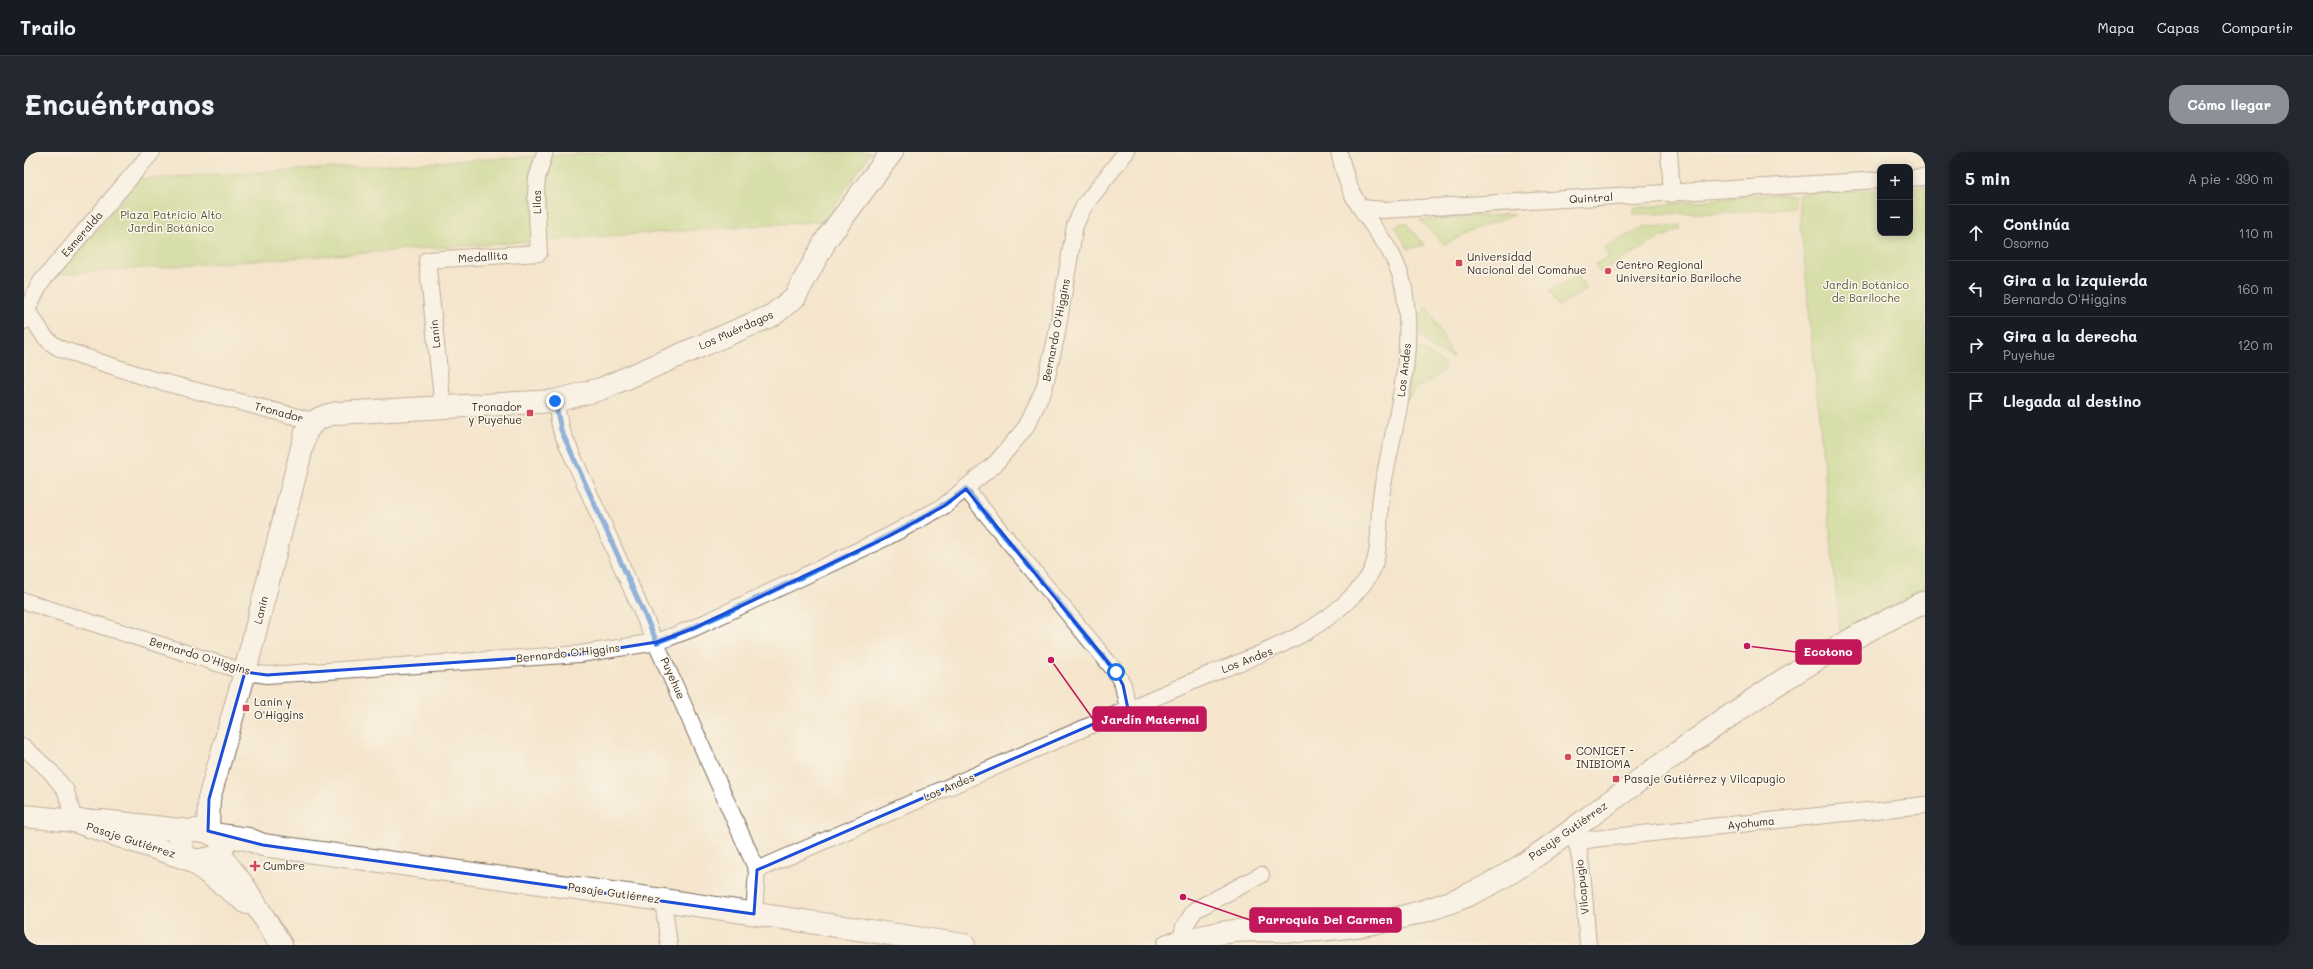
<!DOCTYPE html>
<html lang="es">
<head>
<meta charset="utf-8">
<style>
  body { margin:0; font-family:Mali,sans-serif; background:#242831; color:#f1f3f6 }
  .controls { position:absolute; right:12px; top:12px; display:grid; overflow:hidden; border-radius:8px; box-shadow:0 2px 10px #0003 }
  .controls button { width:36px; height:36px; display:grid; place-items:center; padding:0; border:0; border-bottom:1px solid #363941; background:#171b24; color:#f1f3f6; font:20px sans-serif }
  .stop { position:absolute; width:12px; height:12px; margin:-9px; border:3px solid #1a73e8; border-radius:50%; background:#fff }
  .stop.end { background:#1a73e8; border-color:#fff; box-shadow:0 1px 4px #0008 }
  .list { margin:0; padding:0; list-style:none }
  h2 { display:flex; justify-content:space-between; align-items:center; height:52px; margin:0; padding:0 16px; font-size:17px }
  h2 small { font-size:13px; font-weight:400; color:#9ea1a6 }
  .list li { display:grid; grid-template-columns:26px 1fr auto; gap:12px; align-items:center; box-sizing:border-box; height:56px; padding:0 16px; border-top:1px solid #363941 }
  .list b { display:block; font-size:15px; white-space:nowrap }
  .list p { margin:0; font-size:13px; white-space:nowrap; color:#9ea1a6 }
  .list em { font-size:13px; font-style:normal; color:#9ea1a6 }
  .icon { flex:none; width:22px; height:22px; fill:none; stroke:currentColor; stroke-width:2; stroke-linecap:round; stroke-linejoin:round }
  .map { position:relative; flex:none; width:1901px; height:793px; overflow:hidden; border-radius:16px }
  header { display:flex; align-items:center; gap:24px; box-sizing:border-box; height:56px; padding:0 20px; background:#171b24; border-bottom:1px solid #363941 }
  header strong { font-size:19px }
  nav { display:flex; gap:22px; margin-inline-start:auto; font-size:14px }
  .intro { display:flex; align-items:center; justify-content:space-between; box-sizing:border-box; height:96px; padding:0 24px }
  h1 { margin:0; font-size:28px }
  .button { padding:10px 18px; border-radius:16px; background:#8c9099; color:#fff; font-size:14px; font-weight:700 }
  main { display:flex; gap:24px; padding:0 24px }
  aside { flex:1; background:#171b24; border-radius:16px; box-shadow:0 2px 10px #0003 }
  .map>svg:first-child { display:block }
  .green { fill:#b4d67f; stroke:#78804e }
  .lines { fill:none; stroke-linecap:round; stroke-linejoin:round }
  .street-casing { stroke:#7c6b5b; stroke-width:18 }
  .secondary-casing { stroke:#7c6b5b; stroke-width:24 }
  .street { stroke:#fff; stroke-width:16 }
  .secondary { stroke:#fff; stroke-width:22 }
  .route { stroke:#1a73e8; stroke-width:5 }
  .marked { fill:none; stroke:#1d4ed8; stroke-width:3; stroke-linejoin:round }
  .poi-dot { fill:#d1495b; stroke:#fbf7ec; stroke-width:1.5 }
  .labels { text-anchor:middle; stroke-width:3; stroke-linejoin:round; paint-order:stroke }
  .street-label { font-size:11px; fill:#3b2a1e; stroke:#fbf7ec }
  .park-label { font-size:11px; fill:#595536; stroke:#fbf7ec }
  .poi-label { font-size:11px; fill:#3b2a1e; stroke:#fbf7ec; text-anchor:start }
  .leader { fill:none; stroke:#c2185b; stroke-width:1.5 }
  .callout-dot { fill:#c2185b; stroke:#fbf7ec; stroke-width:1.5 }
  .callout { fill:#c2185b; stroke:#c2185b; stroke-width:1.5 }
  .callout-label { font-size:12px; text-anchor:middle; font-weight:bold; fill:#fff }
</style>
</head>
<body>
<header>
<strong>Trailo</strong>
<nav><a>Mapa</a><a>Capas</a><a>Compartir</a></nav>
</header>
<div class="intro"><h1>Encuéntranos</h1><a class="button">Cómo llegar</a></div>
<main>
<div class="map">
<svg width="1901" height="793" viewBox="0 0 1901 793">
  <rect width="100%" height="100%" fill="#fbf7ec"/>
  <filter id="ink" filterUnits="userSpaceOnUse"><feTurbulence type="fractalNoise" baseFrequency=".025" numOctaves="2"/><feDisplacementMap in="SourceGraphic" scale="8" xChannelSelector="R" yChannelSelector="G"/><feConvolveMatrix kernelMatrix="1 2 1 2 8 2 1 2 1" color-interpolation-filters="sRGB"/></filter>
  <filter id="wash" filterUnits="userSpaceOnUse"><feTurbulence type="fractalNoise" baseFrequency=".012" numOctaves="4" result="noise"/><feDisplacementMap in="SourceGraphic" scale="16" xChannelSelector="R" yChannelSelector="G"/><feGaussianBlur stdDeviation="0.9" result="paint"/><feColorMatrix in="noise" values="0 0 0 0 0 0 0 0 0 0 0 0 0 0 0 0 0 1.4 0 .05"/><feComposite in="paint" operator="in"/></filter>
  <g filter="url(#wash)">
    <rect width="100%" height="100%" fill="#f4e5cc"/>
    <g class="green">
      <path d="M589 0H847L800 69 35 122 116 27Z"/>
      <path d="M1901 34V437L1816 482 1774 42 1856 37V81H1886V35Z"/>
      <path d="M1741 42 1770 43 1771 55 1702 61 1610 62V56Z"/>
      <path d="M1491 62 1443 80 1421 93 1395 68Z"/>
      <path d="M1378 71 1383 72 1400 93 1384 97 1372 76V73Z"/>
      <path d="M1656 73V77L1634 87 1576 121 1571 112 1585 105 1580 96 1620 75Z"/>
      <path d="M1554 123 1563 138 1534 154 1525 139Z"/>
      <path d="M1403 154 1429 205 1408 197 1395 181 1396 163Z"/>
      <path d="M1391 194 1418 210 1421 214 1419 220 1393 236 1382 248 1388 200Z"/>
    </g>
  </g>
  <g filter="url(#ink)">
    <g class="lines">
      <defs>
        <g id="street">
          <path d="M1645 0 1648 42"/>
          <path d="M1886 26 1901 25"/>
          <path d="M1338 56 1360 58 1856 28"/>
          <path d="M0 157C16 169 13 185 37 197L127 227 289 269"/>
          <path d="M0 169 2 159 17 130 128 0"/>
          <path d="M531 249 537 278 733 718 730 762"/>
          <path d="M419 256 403 108 515 101 512 41 513 26 521 0"/>
          <path d="M942 337 1092 520 1099 533 1104 557"/>
          <path d="M0 449 221 520 243 523 556 502 633 490 670 476 863 385 920 354 972 311 1002 275 1020 237 1032 186 1051 73 1060 54 1102 0"/>
          <path d="M0 595 27 620 42 639 50 669"/>
          <path d="M1549 682C1560 704 1561 766 1564 793"/>
          <path d="M1553 691 1569 687 1901 653"/>
          <path d="M733 718C856 664 979 611 1102 558 1130 546 1158 534 1186 522 1242 500 1301 480 1340 431 1361 406 1352 369 1358 338 1370 271 1392 206 1380 137 1372 96 1347 77 1329 43 1322 29 1319 15 1315 0"/>
          <path d="M639 748 645 793"/>
          <path d="M1156 790 1160 775 1171 758 1237 723"/>
        </g>
        <g id="secondary">
          <path d="M0 664 50 669H78L166 679"/>
          <path d="M50 669 167 708H178L195 704 199 696 196 687C183 678 158 670 156 694L164 707"/>
          <path d="M184 679 185 647 221 520 282 280C290 267 298 264 313 261L531 249 577 237 749 163 771 145 802 88 868 0"/>
          <path d="M189 682 224 687 239 693 639 748 940 793"/>
          <path d="M196 703 220 734 257 793"/>
          <path d="M167 708 223 751"/>
          <path d="M1144 793C1166 788 1188 781 1211 779 1232 777 1254 779 1275 779 1331 777 1385 767 1437 746 1496 722 1547 677 1598 641 1695 570 1791 500 1901 450"/>
        </g>
      </defs>
      <use href="#street" class="street-casing"/>
      <use href="#secondary" class="secondary-casing"/>
      <use href="#street" class="street"/>
      <use href="#secondary" class="secondary"/>
    </g>
  </g>
  <g class="lines" filter="url(#ink)">
    <path class="route" d="M531 249 537 278 633 490C686 470 737 444 788 420 841 395 895 372 942 337L1092 520"/>
  </g>
  <path d="M0 0H1901V793H0ZM942 337 1092 520 1099 533 1104 557 733 718 730 762 239 693 184 679 185 647 221 520 243 523 556 502 633 490 670 476 863 385 920 354Z" fill="#f4e5cc" fill-opacity=".55" fill-rule="evenodd"/>
  <path class="marked" d="M942 337 1092 520 1099 533 1104 557 733 718 730 762 239 693 184 679 185 647 221 520 243 523 556 502 633 490 670 476 863 385 920 354Z"/>
  <g class="poi-dot">
    <rect x="1431" y="107" width="8" height="8" rx="2"/>
    <circle cx="1584" cy="119" r="4"/>
    <rect x="502" y="257" width="8" height="8" rx="2"/>
    <rect x="218" y="552" width="8" height="8" rx="2"/>
    <circle cx="1544" cy="605" r="4"/>
    <rect x="1588" y="623" width="8" height="8" rx="2"/>
    <path d="M229 708h4v4h4v4h-4v4h-4v-4h-4v-4h4z"/>
  </g>
  <g class="labels">
    <g class="street-label">
      <text transform="translate(1567 46) rotate(-3)" y="4">Quintral</text>
      <text transform="translate(513 50) rotate(-91)" y="4">Lilas</text>
      <text transform="translate(58 82) rotate(-49)" y="4">Esmeralda</text>
      <text transform="translate(459 105) rotate(-4)" y="4">Medallita</text>
      <text transform="translate(712 178) rotate(-24)" y="4">Los Muérdagos</text>
      <text transform="translate(1032 178) rotate(-79)" y="4">Bernardo O'Higgins</text>
      <text transform="translate(411 182) rotate(-96)" y="4">Lanín</text>
      <text transform="translate(1380 218) rotate(-83)" y="4">Los Andes</text>
      <text transform="translate(255 260) rotate(15)" y="4">Tronador</text>
      <text transform="translate(237 458) rotate(-76)" y="4">Lanín</text>
      <text transform="translate(544 501) rotate(-6)" y="4">Bernardo O'Higgins</text>
      <text transform="translate(176 504) rotate(17)" y="4">Bernardo O'Higgins</text>
      <text transform="translate(1223 508) rotate(-21)" y="4">Los Andes</text>
      <text transform="translate(649 526) rotate(66)" y="4">Puyehue</text>
      <text transform="translate(925 635) rotate(-23)" y="4">Los Andes</text>
      <text transform="translate(1727 671) rotate(-6)" y="4">Ayohuma</text>
      <text transform="translate(1544 679) rotate(-35)" y="4">Pasaje Gutiérrez</text>
      <text transform="translate(107 688) rotate(18)" y="4">Pasaje Gutiérrez</text>
      <text transform="translate(1558 735) rotate(-96)" y="4">Vilcapugio</text>
      <text transform="translate(590 741) rotate(8)" y="4">Pasaje Gutiérrez</text>
    </g>
    <g class="park-label">
      <text x="147" y="67">Plaza Patricio Alto<tspan x="147" dy="13">Jardín Botánico</tspan></text>
      <text x="1842" y="137">Jardín Botánico<tspan x="1842" dy="13">de Bariloche</tspan></text>
    </g>
    <g class="poi-label">
      <text x="1443" y="109">Universidad<tspan x="1443" dy="13">Nacional del Comahue</tspan></text>
      <text x="1592" y="117">Centro Regional<tspan x="1592" dy="13">Universitario Bariloche</tspan></text>
      <text x="498" y="259" text-anchor="end">Tronador<tspan x="498" dy="13">y Puyehue</tspan></text>
      <text x="230" y="554">Lanín y<tspan x="230" dy="13">O'Higgins</tspan></text>
      <text x="1552" y="603">CONICET -<tspan x="1552" dy="13">INIBIOMA</tspan></text>
      <text x="1600" y="631">Pasaje Gutiérrez y Vilcapugio</text>
      <text x="239" y="718">Cumbre</text>
    </g>
  </g>
  <path class="leader" d="M1723 494L1772 500M1027 508L1069 567M1159 745L1226 768"/>
  <g class="callout-dot">
    <circle cx="1723" cy="494" r="4"/>
    <circle cx="1027" cy="508" r="4"/>
    <circle cx="1159" cy="745" r="4"/>
  </g>
  <g class="callout">
    <rect x="1772" y="488" width="65" height="24" rx="4"/>
    <rect x="1069" y="555" width="113" height="24" rx="4"/>
    <rect x="1226" y="756" width="151" height="24" rx="4"/>
  </g>
  <g class="callout-label">
    <text x="1804" y="504">Ecotono</text>
    <text x="1126" y="572">Jardín Maternal</text>
    <text x="1301" y="772">Parroquia Del Carmen</text>
  </g>
</svg>
<div class="controls">
<button>+</button>
<button>−</button>
</div>
<div class="stop" style="left:1092px;top:520px"></div>
<div class="stop end" style="left:531px;top:249px"></div>
</div>
<aside>
<h2>5 min<small>A pie · 390 m</small></h2>
<ul class="list">
<li><svg class="icon" aria-label="ahead" viewBox="0 0 24 24"><path d="M12 20V5M6 11l6-6 6 6"/></svg><div><b>Continúa</b><p>Osorno</p></div><em>110 m</em></li>
<li><svg class="icon" aria-label="left" viewBox="0 0 24 24"><path d="M17 20v-9H6M10 6l-5 5 5 5"/></svg><div><b>Gira a la izquierda</b><p>Bernardo O'Higgins</p></div><em>160 m</em></li>
<li><svg class="icon" aria-label="right" viewBox="0 0 24 24"><path d="M7 20v-9h11M14 6l5 5-5 5"/></svg><div><b>Gira a la derecha</b><p>Puyehue</p></div><em>120 m</em></li>
<li><svg class="icon" aria-label="arrive" viewBox="0 0 24 24"><path d="M6 21V4h12l-3 4 3 4H6"/></svg><div><b>Llegada al destino</b></div></li>
</ul>
</aside>
</main>
</body>
</html>
